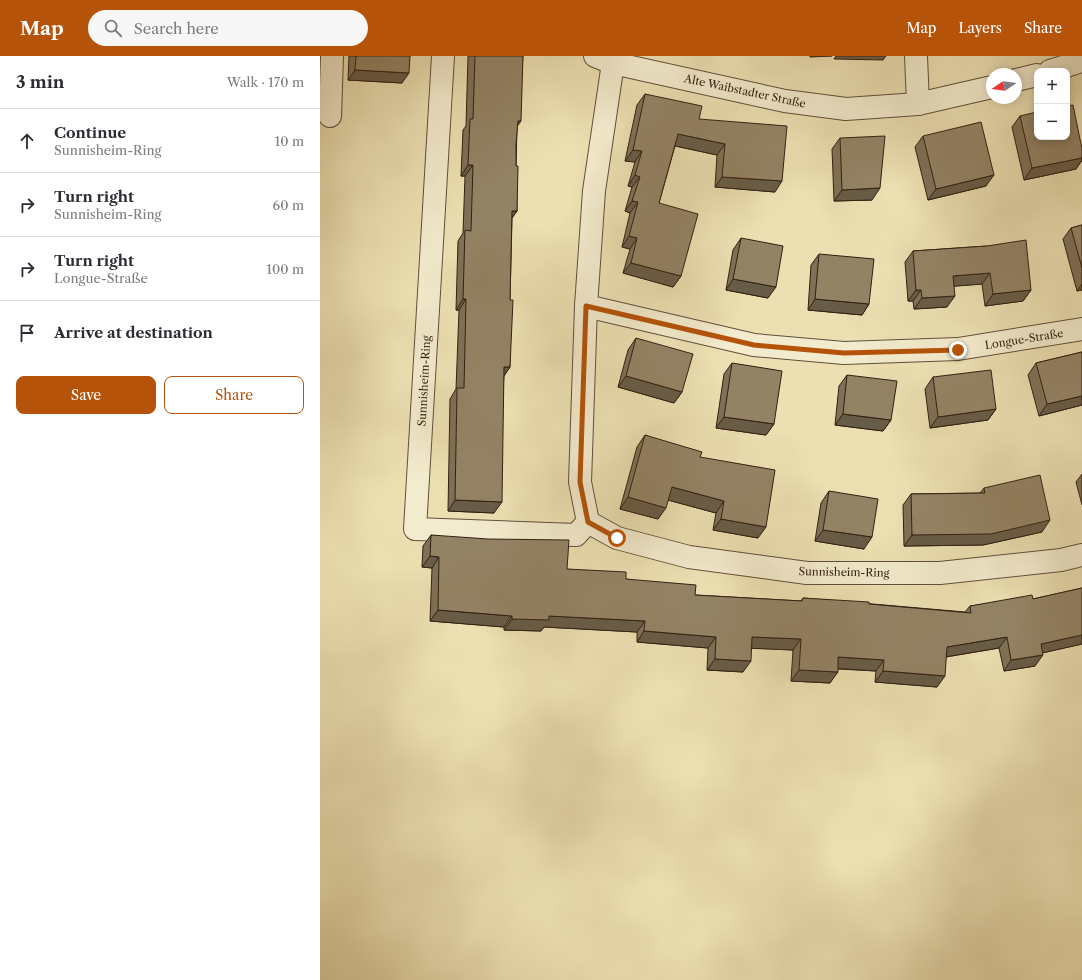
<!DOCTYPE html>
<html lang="en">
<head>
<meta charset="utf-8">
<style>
  body { margin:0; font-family:"Libre Caslon Text",serif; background:#f7f7f7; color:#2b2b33 }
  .controls { position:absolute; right:12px; top:12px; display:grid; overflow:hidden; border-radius:8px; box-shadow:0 2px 10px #0003 }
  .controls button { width:36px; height:36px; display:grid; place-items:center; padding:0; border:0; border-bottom:1px solid #e1e1e2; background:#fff; color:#2b2b33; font:20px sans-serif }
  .compass { position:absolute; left:666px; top:12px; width:36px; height:36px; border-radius:50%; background:#fff; box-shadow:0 2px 10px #0003; rotate:257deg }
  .stop { position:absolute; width:12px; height:12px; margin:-9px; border:3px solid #b45309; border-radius:50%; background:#fff }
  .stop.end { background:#b45309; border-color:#fff; box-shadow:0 1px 4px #0008 }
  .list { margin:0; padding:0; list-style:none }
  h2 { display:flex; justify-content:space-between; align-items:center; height:52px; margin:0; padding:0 16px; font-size:17px }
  h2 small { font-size:13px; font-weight:400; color:#7c7c81 }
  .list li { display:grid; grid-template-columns:26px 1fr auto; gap:12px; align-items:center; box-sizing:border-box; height:64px; padding:0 16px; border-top:1px solid #e1e1e2 }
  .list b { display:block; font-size:15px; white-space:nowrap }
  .list p { margin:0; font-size:13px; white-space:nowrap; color:#7c7c81 }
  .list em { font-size:13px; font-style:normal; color:#7c7c81 }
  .actions { display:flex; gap:8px; padding:12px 16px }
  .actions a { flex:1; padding:9px 0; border:1px solid #b45309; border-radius:8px; text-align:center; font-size:14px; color:#b45309 }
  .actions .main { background:#b45309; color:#fff }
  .icon { flex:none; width:22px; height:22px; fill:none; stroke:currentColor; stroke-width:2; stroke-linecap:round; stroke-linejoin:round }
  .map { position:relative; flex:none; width:762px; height:924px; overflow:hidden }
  header { display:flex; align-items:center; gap:24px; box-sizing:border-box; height:56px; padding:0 20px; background:#b45309; color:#fff }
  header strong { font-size:19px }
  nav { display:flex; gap:22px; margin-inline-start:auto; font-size:14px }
  .search { width:280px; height:36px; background:#f7f7f7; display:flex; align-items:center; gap:10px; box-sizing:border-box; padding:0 14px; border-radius:22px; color:#7c7c81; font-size:15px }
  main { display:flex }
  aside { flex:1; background:#fff }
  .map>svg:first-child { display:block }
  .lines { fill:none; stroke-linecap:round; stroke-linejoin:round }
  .minor-casing { stroke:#614f3a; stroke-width:24 }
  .minor { stroke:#f3ebcd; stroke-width:22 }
  .wall { fill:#7e7157; stroke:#331f12 }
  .shaded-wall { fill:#675c47; stroke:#331f12 }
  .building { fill:#938365; stroke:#331f12 }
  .route { stroke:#b45309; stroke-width:5 }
  .labels { text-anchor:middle; stroke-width:3; stroke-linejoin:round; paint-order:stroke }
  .street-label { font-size:11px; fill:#331f12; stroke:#f3ebcd }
</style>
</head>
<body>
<header>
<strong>Map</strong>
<div class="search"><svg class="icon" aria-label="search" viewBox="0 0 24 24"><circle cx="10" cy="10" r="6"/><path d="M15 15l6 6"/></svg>Search here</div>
<nav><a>Map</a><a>Layers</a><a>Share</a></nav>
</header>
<main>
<aside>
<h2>3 min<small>Walk · 170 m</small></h2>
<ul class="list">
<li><svg class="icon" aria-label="ahead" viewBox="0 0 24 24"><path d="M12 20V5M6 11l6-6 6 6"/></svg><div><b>Continue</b><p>Sunnisheim-Ring</p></div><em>10 m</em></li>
<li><svg class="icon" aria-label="right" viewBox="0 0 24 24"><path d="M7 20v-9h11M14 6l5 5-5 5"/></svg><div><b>Turn right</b><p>Sunnisheim-Ring</p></div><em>60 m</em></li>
<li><svg class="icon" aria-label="right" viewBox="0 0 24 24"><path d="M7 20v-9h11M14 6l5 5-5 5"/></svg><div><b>Turn right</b><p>Longue-Straße</p></div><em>100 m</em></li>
<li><svg class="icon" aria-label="arrive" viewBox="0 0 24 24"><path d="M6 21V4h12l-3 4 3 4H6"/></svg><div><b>Arrive at destination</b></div></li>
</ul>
<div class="actions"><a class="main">Save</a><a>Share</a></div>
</aside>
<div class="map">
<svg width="762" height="924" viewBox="0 0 762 924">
  <rect width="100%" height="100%" fill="#ece0b2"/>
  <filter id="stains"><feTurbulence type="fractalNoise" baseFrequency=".005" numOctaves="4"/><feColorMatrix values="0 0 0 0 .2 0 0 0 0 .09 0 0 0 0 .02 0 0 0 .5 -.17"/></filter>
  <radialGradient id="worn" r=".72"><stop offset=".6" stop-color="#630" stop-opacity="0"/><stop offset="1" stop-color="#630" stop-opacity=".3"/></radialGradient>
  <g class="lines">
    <defs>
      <g id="minor">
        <path d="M123 0 95 473 256 479 268 466 297 482 369 501 487 517H620L741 504 762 499"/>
        <path d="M275 0 293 7 465 45 526 53 598 48 672 31"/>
        <path d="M596 0 598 48"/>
        <path d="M730 15 762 5"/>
        <path d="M696 24 717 19"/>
        <path d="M10 60 12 0"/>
        <path d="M266 250 434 289 524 297 638 293 762 273"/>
        <path d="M268 466 260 426 266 250 274 135 293 7"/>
      </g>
    </defs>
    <use href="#minor" class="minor-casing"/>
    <use href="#minor" class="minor"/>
  </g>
  <g class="wall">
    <path d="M29 0H90L82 27 28 24Z"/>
    <path d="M148 0H203L197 70 196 110 197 155 192 162 190 244V311L184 320 174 457 128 455 130 343 136 333 139 254H136L138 185 143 177 145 120H141L143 74 146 70Z"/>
    <path d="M325 38 379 63 455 136 395 131 397 99 355 90 339 147 361 220 353 231 303 217 310 193 302 191 310 157 305 155 312 131 308 130 315 106 305 105 317 49Z"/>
    <path d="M700 60 762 93V104L756 113 704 124 692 71Z"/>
    <path d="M603 80 666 130 608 144 595 91Z"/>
    <path d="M520 82 552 144 514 145 512 93Z"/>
    <path d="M762 169V234L757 235 743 183 751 172Z"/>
    <path d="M421 182 448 242 406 234 413 194Z"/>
    <path d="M667 190 711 234 703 245 665 250 662 228 634 230 627 251 594 253 593 245H588L585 206 593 195Z"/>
    <path d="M499 198 549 248 542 259 488 254 491 209Z"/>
    <path d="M316 282 362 336 354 347 298 331 308 294Z"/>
    <path d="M762 296V349L719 360 708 319 716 307Z"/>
    <path d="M412 307 454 368 446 379 396 372 404 318Z"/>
    <path d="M527 319 571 364 563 375 515 369 519 330Z"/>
    <path d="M613 321 676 353 668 364 610 372 605 333Z"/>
    <path d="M325 379 380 401 438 482 393 474 396 457 348 444 338 463 300 453 317 391Z"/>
    <path d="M762 418V449L756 426Z"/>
    <path d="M664 432 722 476 663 489 584 490 583 449 591 438 660 437Z"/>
    <path d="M509 435 544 493 495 485 501 447Z"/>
    <path d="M111 479 247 513 306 523 375 539 481 545 483 542 645 556 650 550 713 543 762 532V588L722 597 715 610 684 615 679 592 626 601 617 631 555 626 556 615 518 613 510 627 471 625 473 594 431 592 423 616 387 614 388 592 317 586V576L224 571 221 575 184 574V571L110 565 112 512 102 511 103 490Z"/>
  </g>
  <g class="shaded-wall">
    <path d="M490 0H512L490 1Z"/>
    <path d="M516 0H566L563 4 514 3Z"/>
    <path d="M35 14 89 17 82 27 28 24Z"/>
    <path d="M198 65H201L193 76Z"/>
    <path d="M358 78 405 88 397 99 351 89Z"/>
    <path d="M313 94 322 95 315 106 305 105Z"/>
    <path d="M762 102V104L756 113 704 124 712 112Z"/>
    <path d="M148 109H153L145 120H141Z"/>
    <path d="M315 119 320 121 312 131 308 130Z"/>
    <path d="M674 119 666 130 608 144 616 133Z"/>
    <path d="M402 121 462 125 455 136 395 131Z"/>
    <path d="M560 132 552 144 514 145 522 134Z"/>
    <path d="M312 145 318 146 310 157 305 155Z"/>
    <path d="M192 155H197L189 166Z"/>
    <path d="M309 180 317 182 310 193 302 191Z"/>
    <path d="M311 207 361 220 353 231 303 217Z"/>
    <path d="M670 217 662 228 625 231 633 220Z"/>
    <path d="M413 223 456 231 448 242 406 234Z"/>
    <path d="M762 228V234L757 235Z"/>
    <path d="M596 234H601L593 245H588Z"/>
    <path d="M711 234 703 245 665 250 673 238Z"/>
    <path d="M635 240 627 251 594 253 602 242Z"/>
    <path d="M143 243H146L139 254H136Z"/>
    <path d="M495 243 549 248 542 259 488 254Z"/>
    <path d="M184 311H190L182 322Z"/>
    <path d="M306 320 362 336 354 347 298 331Z"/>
    <path d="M762 340V349L719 360 727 348Z"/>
    <path d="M676 353 668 364 610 372 618 361Z"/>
    <path d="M523 358 571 364 563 375 515 369Z"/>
    <path d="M404 361 454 368 446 379 396 372Z"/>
    <path d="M352 431 404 445 396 457 344 443Z"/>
    <path d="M308 441 346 452 338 463 300 453Z"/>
    <path d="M135 444 182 446 174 457 128 455Z"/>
    <path d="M401 463 446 471 438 482 393 474Z"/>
    <path d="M730 464 722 476 663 489 584 490 592 479Z"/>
    <path d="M503 474 552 481 544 493 495 485Z"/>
    <path d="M110 500 119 501 112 512 102 511Z"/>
    <path d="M118 554 192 560 184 571 110 565Z"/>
    <path d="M229 560 325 565 317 576 224 571 221 575 184 574 192 563Z"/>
    <path d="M324 575 396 581 388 592 317 586Z"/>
    <path d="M762 579V588L713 599 721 588Z"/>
    <path d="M432 581 481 583 473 594 424 592Z"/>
    <path d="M687 581 679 592 619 602 627 591Z"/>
    <path d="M723 599 715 610 684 615 691 604Z"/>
    <path d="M518 601 564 604 556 615 511 612Z"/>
    <path d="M395 603 431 605 423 616 387 614Z"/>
    <path d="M479 614 518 616 510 627 471 625Z"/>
    <path d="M563 615 625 620 617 631 555 626Z"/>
  </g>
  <g class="building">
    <path d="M36 0H90L89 17 35 14Z"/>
    <path d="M155 0H203L201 65H198L196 88V110H198L197 155H192L190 244H193L190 311H184L182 446 135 444 137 332H144L146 243H143L145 174 151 175 153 109H148L150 63H153Z"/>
    <path d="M325 38 382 50 379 63 467 70 462 125 402 121 405 88 358 78 339 147 378 158 361 220 311 207 317 182 309 180 318 146 312 145 320 121 315 119 322 95 313 94Z"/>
    <path d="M753 49 762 93V102L712 112 700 60 717 56V81H747V50Z"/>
    <path d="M661 66 674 119 616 133 603 80Z"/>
    <path d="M565 80 560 132 522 134 520 82Z"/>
    <path d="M762 169V212L751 172Z"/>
    <path d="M421 182 463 190 456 231 413 223Z"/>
    <path d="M706 184 711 234 673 238 670 217 633 220 635 240 602 242 601 234H596L593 195 667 190Z"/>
    <path d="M499 198 554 203 549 248 495 243Z"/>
    <path d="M316 282 373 298 362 336 306 320Z"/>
    <path d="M762 296V340L727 348 716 307Z"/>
    <path d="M412 307 462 315 454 368 404 361Z"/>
    <path d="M671 314 676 353 618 361 613 321Z"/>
    <path d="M527 319 577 325 571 364 523 358Z"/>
    <path d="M325 379 382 396 380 401 455 414 446 471 401 463 404 445 352 431 346 452 308 441Z"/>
    <path d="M720 419 730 464 671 478 592 479 591 438 665 437 664 432Z"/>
    <path d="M509 435 558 443 552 481 503 474Z"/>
    <path d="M111 479 168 483 249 484 247 513 306 516V523L376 529 375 539 482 545 483 542 549 546V548L651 557 650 550 712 539 713 543 762 532V579L721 588 723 599 691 604 687 581 627 591 625 620 563 615 564 604 518 601V616L479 614 481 583 432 581 431 605 395 603 396 581 324 575 325 565 229 560V564L192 563V560L118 554 119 501 110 500Z"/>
  </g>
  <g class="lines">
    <path class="route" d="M297 482 268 466 260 426 266 250 434 289 524 297 638 294"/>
  </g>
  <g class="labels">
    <g class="street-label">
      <text transform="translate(425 35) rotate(12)" y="4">Alte Waibstadter Straße</text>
      <text transform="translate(704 283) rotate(-9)" y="4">Longue-Straße</text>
      <text transform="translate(104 325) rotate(-87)" y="4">Sunnisheim-Ring</text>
      <text transform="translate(524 516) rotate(1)" y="4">Sunnisheim-Ring</text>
    </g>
  </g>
  <rect width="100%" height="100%" filter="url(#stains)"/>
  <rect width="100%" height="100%" fill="url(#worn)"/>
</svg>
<div class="controls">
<button>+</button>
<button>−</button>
</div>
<svg class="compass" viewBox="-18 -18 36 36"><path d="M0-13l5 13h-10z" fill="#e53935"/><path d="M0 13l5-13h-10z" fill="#7c7c81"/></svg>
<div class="stop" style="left:297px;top:482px"></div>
<div class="stop end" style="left:638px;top:294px"></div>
</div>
</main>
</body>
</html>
